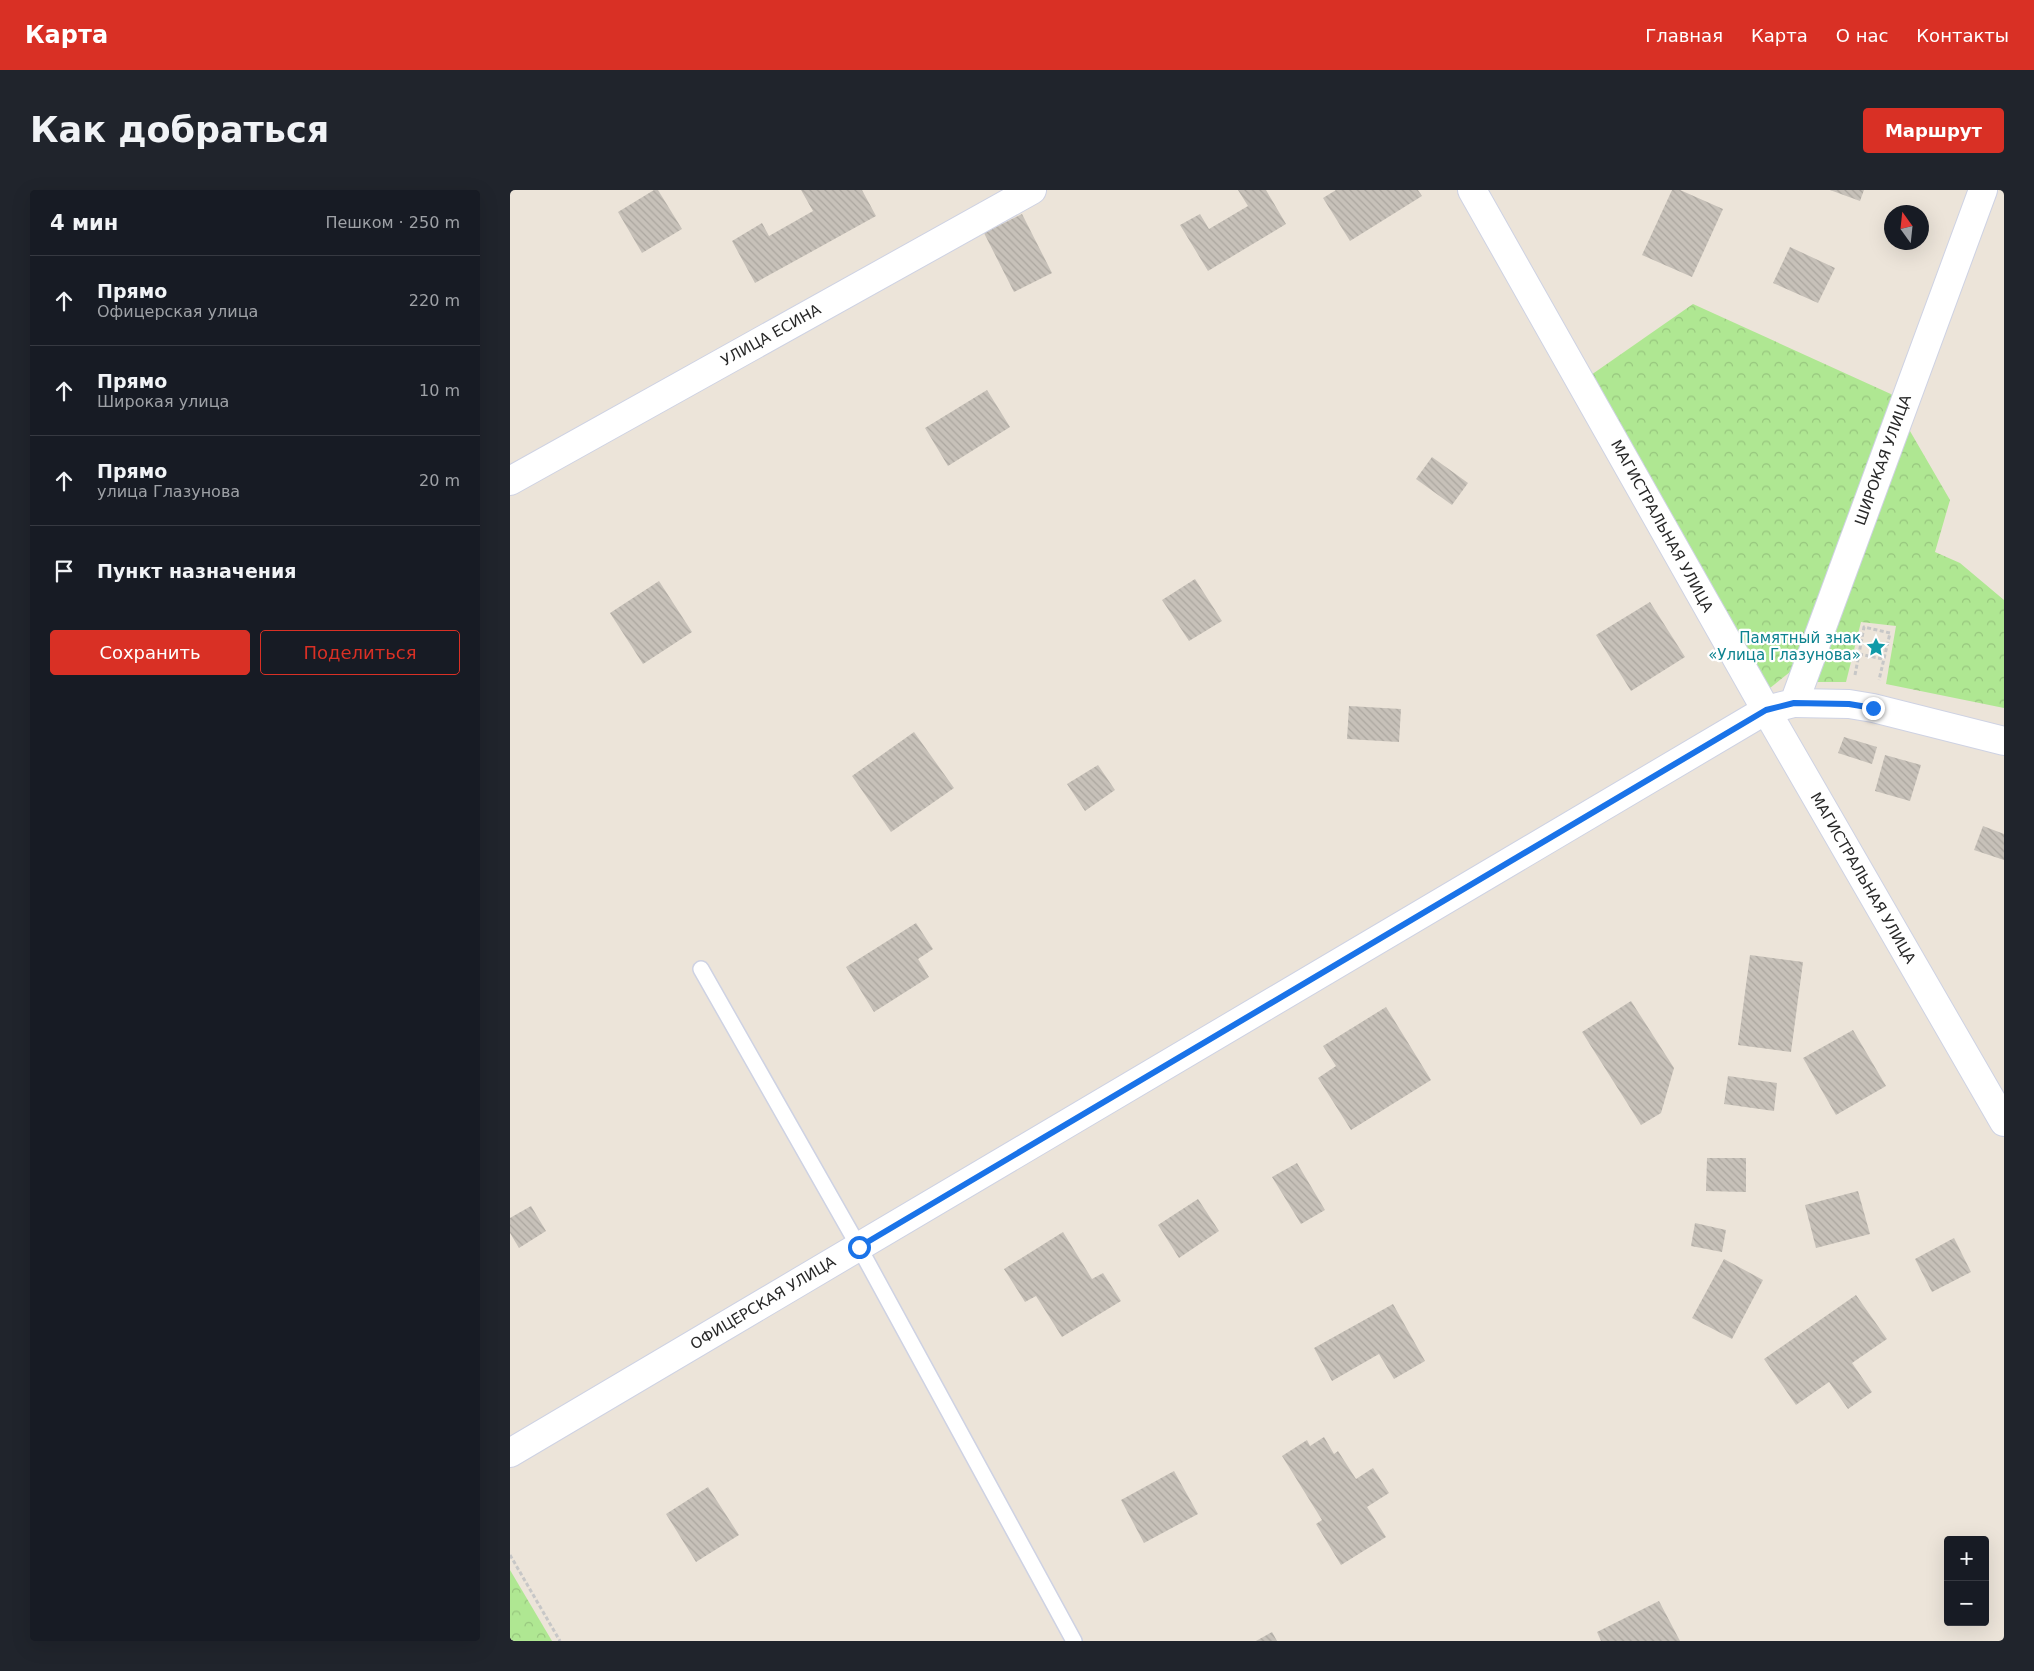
<!DOCTYPE html>
<html lang="ru">
<head>
<meta charset="utf-8">
<style>
  body { margin:0; font-family:"DejaVu Sans",sans-serif; background:#20242c; color:#f1f3f6 }
  .controls { position:absolute; right:15px; bottom:15px; display:grid; overflow:hidden; border-radius:5px; box-shadow:0 5px 20px #0002 }
  .controls button { width:45px; height:45px; display:grid; place-items:center; padding:0; border:0; border-bottom:1px solid #363941; background:#171b24; color:#f1f3f6; font:25px sans-serif }
  .compass { position:absolute; left:1374px; top:15px; width:45px; height:45px; border-radius:50%; background:#171b24; box-shadow:0 5px 20px #0002; rotate:345deg }
  .stop { position:absolute; width:15px; height:15px; margin:-11px; border:4px solid #1a73e8; border-radius:50%; background:#fff }
  .stop.end { background:#1a73e8; border-color:#fff; box-shadow:0 1px 5px #0008 }
  .list { margin:0; padding:0; list-style:none }
  h2 { display:flex; justify-content:space-between; align-items:center; height:65px; margin:0; padding:0 20px; font-size:21px }
  h2 small { font-size:16px; font-weight:400; color:#9ea1a6 }
  .list li { display:grid; grid-template-columns:32px 1fr auto; gap:15px; align-items:center; box-sizing:border-box; height:90px; padding:0 20px; border-top:1px solid #363941 }
  .list b { display:block; font-size:19px; white-space:nowrap }
  .list p { margin:0; font-size:16px; white-space:nowrap; color:#9ea1a6 }
  .list em { font-size:16px; font-style:normal; color:#9ea1a6 }
  .actions { display:flex; gap:10px; padding:15px 20px }
  .actions a { flex:1; padding:11px 0; border:1px solid #d93025; border-radius:5px; text-align:center; font-size:18px; color:#d93025 }
  .actions .main { background:#d93025; color:#fff }
  .icon { flex:none; width:28px; height:28px; fill:none; stroke:currentColor; stroke-width:2; stroke-linecap:round; stroke-linejoin:round }
  .map { position:relative; flex:none; width:1494px; height:1451px; overflow:hidden; border-radius:5px }
  header { display:flex; align-items:center; gap:30px; box-sizing:border-box; height:70px; padding:0 25px; background:#d93025; color:#fff }
  header strong { font-size:24px }
  nav { display:flex; gap:28px; margin-inline-start:auto; font-size:18px }
  .intro { display:flex; align-items:center; justify-content:space-between; box-sizing:border-box; height:120px; padding:0 30px }
  h1 { margin:0; font-size:35px }
  .button { padding:12px 22px; border-radius:5px; background:#d93025; color:#fff; font-size:18px; font-weight:700 }
  main { display:flex; gap:30px; padding:0 30px }
  aside { flex:1; background:#171b24; border-radius:5px; box-shadow:0 5px 20px #0002 }
  .map>svg:first-child { display:block }
  .forest { fill:url(#forest-crowns) }
  .building { fill:url(#building-back-hatch) }
  .lines { fill:none; stroke-linecap:round; stroke-linejoin:round }
  .service-casing { stroke:#ced2e3; stroke-width:18 }
  .minor-casing { stroke:#ced2e3; stroke-width:30 }
  .tertiary-casing { stroke:#ced2e3; stroke-width:30 }
  .path { stroke:#c7c7c7; stroke-width:3; stroke-dasharray:4 2.5; stroke-linecap:butt }
  .service { stroke:#fff; stroke-width:15 }
  .minor { stroke:#fff; stroke-width:28 }
  .tertiary { stroke:#fff; stroke-width:28 }
  .route { stroke:#1a73e8; stroke-width:6 }
  .labels { text-anchor:middle; stroke-width:4.5; stroke-linejoin:round; paint-order:stroke }
  .street-label { font-size:15px; fill:#292929; stroke:#fff }
  .culture-label { font-size:15px; fill:#0d838f; stroke:#fff; text-anchor:end }
</style>
</head>
<body>
<header>
<strong>Карта</strong>
<nav><a>Главная</a><a>Карта</a><a>О нас</a><a>Контакты</a></nav>
</header>
<div class="intro"><h1>Как добраться</h1><a class="button">Маршрут</a></div>
<main>
<aside>
<h2>4 мин<small>Пешком · 250 m</small></h2>
<ul class="list">
<li><svg class="icon" aria-label="ahead" viewBox="0 0 24 24"><path d="M12 20V5M6 11l6-6 6 6"/></svg><div><b>Прямо</b><p>Офицерская улица</p></div><em>220 m</em></li>
<li><svg class="icon" aria-label="ahead" viewBox="0 0 24 24"><path d="M12 20V5M6 11l6-6 6 6"/></svg><div><b>Прямо</b><p>Широкая улица</p></div><em>10 m</em></li>
<li><svg class="icon" aria-label="ahead" viewBox="0 0 24 24"><path d="M12 20V5M6 11l6-6 6 6"/></svg><div><b>Прямо</b><p>улица Глазунова</p></div><em>20 m</em></li>
<li><svg class="icon" aria-label="arrive" viewBox="0 0 24 24"><path d="M6 21V4h12l-3 4 3 4H6"/></svg><div><b>Пункт назначения</b></div></li>
</ul>
<div class="actions"><a class="main">Сохранить</a><a>Поделиться</a></div>
</aside>
<div class="map">
<svg width="1494" height="1451" viewBox="0 0 1494 1451">
  <defs>
    <pattern id="forest-crowns" width="20" height="18" patternUnits="userSpaceOnUse" patternTransform="scale(1.25)"><rect width="20" height="18" fill="#afe792"/><path d="M2 6a3 3 0 1 1 6 0M12 15a3 3 0 1 1 6 0" fill="none" stroke="#97c67e"/></pattern>
    <pattern id="building-back-hatch" width="6" height="6" patternUnits="userSpaceOnUse" patternTransform="scale(1.25)"><rect width="6" height="6" fill="#c7c1b9"/><path d="M-1 5l2 2M0 0l6 6M5-1l2 2" fill="none" stroke="#aba69f"/></pattern>
  </defs>
  <rect width="100%" height="100%" fill="#ece4d9"/>
  <g class="forest">
    <path d="M1183 114 1383 205 1280 482 1260 498 1081 185Z"/>
    <path d="M1393 229 1440 310 1425 362 1450 373 1494 410V518L1376 494 1386 436 1351 432 1336 492H1299Z"/>
    <path d="M0 1380 42 1451H0Z"/>
  </g>
  <g class="building">
    <path d="M144 0H148L172 39 132 63 108 22Z"/>
    <path d="M291 0H352L366 26 245 93 222 51 252 33 259 46 303 21Z"/>
    <path d="M728 0H756L776 34 698 81 670 35 690 24 699 39 738 16Z"/>
    <path d="M826 0H908L912 6 840 51 813 8Z"/>
    <path d="M1162 0H1170L1213 19 1182 87 1132 65Z"/>
    <path d="M1320 0H1354L1350 11Z"/>
    <path d="M512 24 542 83 504 102 474 43Z"/>
    <path d="M1280 57 1325 78 1308 113 1263 93Z"/>
    <path d="M477 200 500 237 438 276 415 238Z"/>
    <path d="M922 267 958 293 942 315 906 289Z"/>
    <path d="M685 389 712 431 679 451 652 410Z"/>
    <path d="M149 391 182 442 133 474 100 423Z"/>
    <path d="M1140 412 1175 467 1121 501 1086 445Z"/>
    <path d="M839 516 891 519 889 552 837 549Z"/>
    <path d="M404 542 444 598 381 642 342 586Z"/>
    <path d="M1334 547 1367 557 1362 574 1328 563Z"/>
    <path d="M1375 565 1411 575 1400 611 1365 601Z"/>
    <path d="M588 575 605 600 575 621 557 594Z"/>
    <path d="M1473 636 1494 644V670L1464 660Z"/>
    <path d="M406 733 423 759 408 769 419 787 364 822 336 777Z"/>
    <path d="M1240 765 1293 772 1281 862 1228 855Z"/>
    <path d="M1121 811 1164 878 1151 923 1131 935 1072 842Z"/>
    <path d="M876 817 921 890 841 940 808 888 826 876 813 856Z"/>
    <path d="M1343 840 1376 896 1326 925 1293 868Z"/>
    <path d="M1218 886 1267 893 1264 921 1214 914Z"/>
    <path d="M1197 968H1236V1002L1196 1001Z"/>
    <path d="M787 973 815 1020 791 1034 762 987Z"/>
    <path d="M1348 1001 1360 1044 1306 1058 1295 1015Z"/>
    <path d="M688 1009 709 1041 669 1068 648 1035Z"/>
    <path d="M21 1016 36 1041 9 1058 0 1043V1028Z"/>
    <path d="M1185 1033 1216 1040 1212 1062 1181 1056Z"/>
    <path d="M553 1042 582 1089 593 1083 611 1111 552 1147 526 1106 515 1112 494 1079Z"/>
    <path d="M1444 1048 1461 1082 1422 1102 1405 1069Z"/>
    <path d="M1214 1069 1253 1090 1222 1149 1182 1128Z"/>
    <path d="M1346 1105 1377 1149 1342 1173 1362 1202 1338 1219 1319 1192 1286 1215 1254 1169Z"/>
    <path d="M883 1114 915 1171 884 1189 869 1164 822 1191 804 1158Z"/>
    <path d="M814 1247 824 1264 828 1261 846 1289 863 1278 879 1303 857 1317 876 1347 831 1375 806 1334 812 1330 772 1266 797 1250 800 1256Z"/>
    <path d="M664 1281 688 1324 634 1353 611 1310Z"/>
    <path d="M198 1297 229 1345 186 1372 156 1324Z"/>
    <path d="M1149 1411 1170 1451H1091L1087 1442Z"/>
    <path d="M762 1442 767 1451H746Z"/>
  </g>
  <g class="lines">
    <defs>
      <path id="service" d="M191 779 349 1057 564 1451"/>
      <g id="minor">
        <path d="M962 0 1256 520"/>
        <path d="M0 291 522 0"/>
        <path d="M1284 513 1339 514 1363 518 1494 551"/>
        <path d="M0 1263 1256 520 1284 513 1473 0"/>
      </g>
      <path id="tertiary" d="M1256 520 1494 932"/>
    </defs>
    <use href="#service" class="service-casing"/>
    <use href="#minor" class="minor-casing"/>
    <use href="#tertiary" class="tertiary-casing"/>
    <g class="path">
      <path d="M1349 464 1373 469"/>
      <path d="M1345 485 1354 437 1380 443 1369 490"/>
      <path d="M0 1365 50 1451"/>
    </g>
    <use href="#service" class="service"/>
    <use href="#minor" class="minor"/>
    <use href="#tertiary" class="tertiary"/>
  </g>
  <g class="lines">
    <path class="route" d="M349 1057 1256 520 1284 513 1339 514 1363 518"/>
  </g>
  <defs>
    <symbol id="sight-bare" viewBox="-9 -9 18 18"><path d="M0-6L1.8-2.2L6-1.7L2.9 1.2L3.7 5.4L0 3.3L-3.7 5.4L-2.9 1.2L-6-1.7L-1.8-2.2Z" fill="#0f9aa8" stroke="#fff" stroke-width="2.5" paint-order="stroke"/></symbol>
  </defs>
  <g fill-rule="evenodd">
    <use href="#sight-bare" x="1352" y="443" width="28" height="28"/>
  </g>
  <g class="labels">
    <g class="street-label">
      <text transform="translate(261 145) rotate(-29)" y="5">УЛИЦА ЕСИНА</text>
      <text transform="translate(1373 270) rotate(-70)" y="5">ШИРОКАЯ УЛИЦА</text>
      <text transform="translate(1152 336) rotate(61)" y="5">МАГИСТРАЛЬНАЯ УЛИЦА</text>
      <text transform="translate(1353 688) rotate(60)" y="5">МАГИСТРАЛЬНАЯ УЛИЦА</text>
      <text transform="translate(253 1113) rotate(-31)" y="5">ОФИЦЕРСКАЯ УЛИЦА</text>
    </g>
    <g class="culture-label">
      <text x="1351" y="453">Памятный знак<tspan x="1351" dy="17">«Улица Глазунова»</tspan></text>
    </g>
  </g>
</svg>
<div class="controls">
<button>+</button>
<button>−</button>
</div>
<svg class="compass" viewBox="-18 -18 36 36"><path d="M0-13l5 13h-10z" fill="#e53935"/><path d="M0 13l5-13h-10z" fill="#9ea1a6"/></svg>
<div class="stop" style="left:349px;top:1057px"></div>
<div class="stop end" style="left:1363px;top:518px"></div>
</div>
</main>
</body>
</html>
